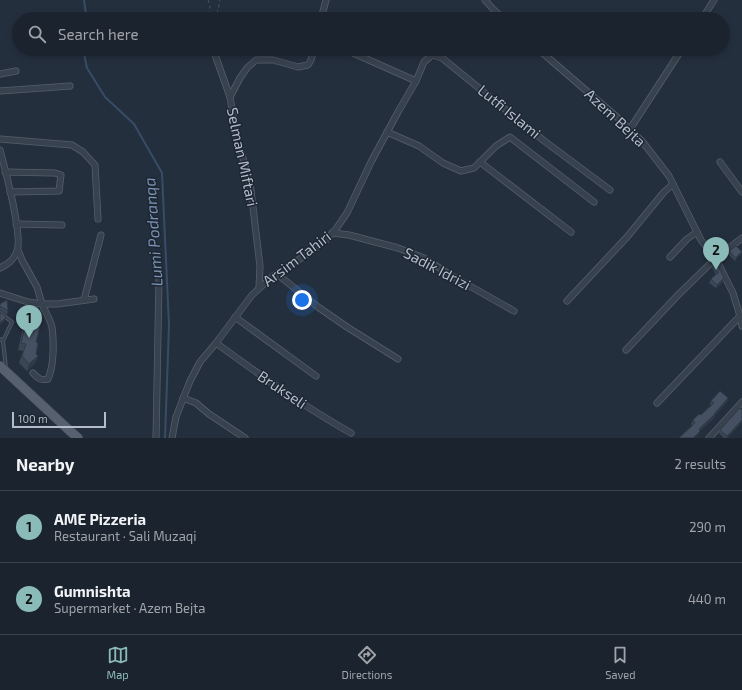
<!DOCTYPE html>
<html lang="en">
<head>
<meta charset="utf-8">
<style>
  body { margin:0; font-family:"Exo 2",sans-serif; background:#242b36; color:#f1f3f6 }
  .scale { position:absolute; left:12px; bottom:10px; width:94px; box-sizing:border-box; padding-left:4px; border:2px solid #b4bcc9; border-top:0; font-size:11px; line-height:14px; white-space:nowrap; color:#b4bcc9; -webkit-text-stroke:3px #1d2633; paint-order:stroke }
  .you { position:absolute; left:302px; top:300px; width:14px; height:14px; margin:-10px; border:3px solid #fff; border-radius:50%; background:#1a73e8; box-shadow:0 0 0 6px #1a73e833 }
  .badge { display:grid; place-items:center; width:26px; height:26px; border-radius:50%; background:#8bbbb9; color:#111; font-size:13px; font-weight:700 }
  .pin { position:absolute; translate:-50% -33px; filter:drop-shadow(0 1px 2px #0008) }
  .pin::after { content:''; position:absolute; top:21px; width:14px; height:12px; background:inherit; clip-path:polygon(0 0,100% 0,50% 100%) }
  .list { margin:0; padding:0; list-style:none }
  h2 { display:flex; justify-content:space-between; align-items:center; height:52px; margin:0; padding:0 16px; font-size:17px }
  h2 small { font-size:13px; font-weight:400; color:#a0a4aa }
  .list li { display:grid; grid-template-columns:26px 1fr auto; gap:12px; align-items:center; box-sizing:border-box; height:72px; padding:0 16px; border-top:1px solid #39404a }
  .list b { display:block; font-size:15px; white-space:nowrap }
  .list p { margin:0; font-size:13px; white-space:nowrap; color:#a0a4aa }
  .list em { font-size:13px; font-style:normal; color:#a0a4aa }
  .icon { flex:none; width:22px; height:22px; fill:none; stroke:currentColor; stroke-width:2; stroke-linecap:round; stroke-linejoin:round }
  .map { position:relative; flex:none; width:742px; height:438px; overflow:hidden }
  .search { position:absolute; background:#1b232e; box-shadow:0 2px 6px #0003; left:12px; right:12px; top:12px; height:44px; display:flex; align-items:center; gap:10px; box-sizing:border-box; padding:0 14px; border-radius:22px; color:#a0a4aa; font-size:15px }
  .sheet { height:196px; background:#1b232e }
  nav { display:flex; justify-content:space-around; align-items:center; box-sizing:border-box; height:56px; border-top:1px solid #39404a; background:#1b232e; font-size:11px; color:#a0a4aa }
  nav a { display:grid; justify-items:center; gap:2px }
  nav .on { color:#8bbbb9 }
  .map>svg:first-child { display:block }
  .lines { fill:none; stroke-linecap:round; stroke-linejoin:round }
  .stream { stroke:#394c67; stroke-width:2 }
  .lane-casing { stroke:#565f6c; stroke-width:4 }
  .street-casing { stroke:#565f6c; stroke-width:7 }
  .primary-casing { stroke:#414a57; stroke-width:10 }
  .path { stroke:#44595c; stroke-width:1; stroke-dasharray:3 3; stroke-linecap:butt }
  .lane { stroke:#38414e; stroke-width:2.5 }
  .street { stroke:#38414e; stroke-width:5.5 }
  .primary { stroke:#56606e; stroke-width:9 }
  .wall { fill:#3b4654 }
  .shaded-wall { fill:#303945 }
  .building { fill:#455162; stroke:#303945 }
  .labels { text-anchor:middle; stroke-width:3; stroke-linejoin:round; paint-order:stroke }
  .street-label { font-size:15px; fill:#b4bcc9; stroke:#1d2633 }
  .water-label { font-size:16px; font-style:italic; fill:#7c92b1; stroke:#1d2633 }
</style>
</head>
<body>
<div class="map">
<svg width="742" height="438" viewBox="0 0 742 438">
  <rect width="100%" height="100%" fill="#242f3e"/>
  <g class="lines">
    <g class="stream">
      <path d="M84 0 86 14 85 19"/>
      <path d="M83 49 87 68 105 97 134 124 162 173 169 325 165 438"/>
    </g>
    <defs>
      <g id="lane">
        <path d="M554 19 555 16"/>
        <path d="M0 313 12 322 3 341"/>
        <path d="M0 339 3 341 6 368"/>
      </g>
      <g id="street">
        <path d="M485 0 493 9 504 19"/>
        <path d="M321 19 326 0"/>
        <path d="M702 19 714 0"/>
        <path d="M213 49 230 97"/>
        <path d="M538 49 618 118 642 141 669 176 701 240 717 261 733 293 740 316 742 326"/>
        <path d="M0 74 16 71"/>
        <path d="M416 81 424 62 432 55 442 58 543 140 610 190"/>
        <path d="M0 91 70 86"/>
        <path d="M630 129 682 49"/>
        <path d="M387 132 419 146 443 163 461 171 474 168 496 146 510 137 594 202"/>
        <path d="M0 139 72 145 83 152 95 165 98 219"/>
        <path d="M0 150C5 168 23 237 17 251 14 260 8 264 0 268"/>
        <path d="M480 162 571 232"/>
        <path d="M720 162 742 192"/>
        <path d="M5 172 55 173 61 175 59 191 10 192"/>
        <path d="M16 224 62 225"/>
        <path d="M332 233 349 235 398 248 424 258 452 276 514 311"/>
        <path d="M18 250 22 260 37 287 42 304H57L94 299"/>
        <path d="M670 257 687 239 697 232"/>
        <path d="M277 274 318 307 347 327 398 359"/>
        <path d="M259 288 260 266 250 182 237 138 230 97 240 78 247 68 256 60H273L298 67 308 65 311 60 314 49"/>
        <path d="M0 293 28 302 42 304C45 311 50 319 52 327 54 342 54 366 48 379 40 381 38 378 33 373"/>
        <path d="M84 300 101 235"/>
        <path d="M567 301 627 237 664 192 673 184"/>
        <path d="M235 317 316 376"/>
        <path d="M216 343C260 375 303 406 351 433"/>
        <path d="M626 350 678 295 716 258 742 238"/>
        <path d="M183 398 196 403 209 414 245 438"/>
        <path d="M657 403 740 316"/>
        <path d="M156 438 159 279"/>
        <path d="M172 438 176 417 190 381 200 362 216 343 252 295 273 276 309 253 325 241 336 229 347 213 371 162 398 112 416 81 344 49"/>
        <path d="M709 438 742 402"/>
      </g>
      <path id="primary" d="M0 366 70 431 78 438"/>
    </defs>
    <use href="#lane" class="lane-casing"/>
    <use href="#street" class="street-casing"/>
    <use href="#primary" class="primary-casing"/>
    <g class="path">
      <path d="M208 0 210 5 209 19"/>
      <path d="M216 19 220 0"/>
    </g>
    <use href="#lane" class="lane"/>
    <use href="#street" class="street"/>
    <use href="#primary" class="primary"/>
  </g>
  <g class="wall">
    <path d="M729 251 742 252 740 255 737 257 735 261 728 254Z"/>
    <path d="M713 265 724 278 723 282 716 288 709 283 711 279 716 275 712 268Z"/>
    <path d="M0 304 8 311 7 315 0 310Z"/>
    <path d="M27 317 36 342V354L38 356 35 363 27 371 19 363 23 351 18 350 24 323Z"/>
    <path d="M728 398 727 402 715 415 714 418 700 430 699 434 691 424 693 420 701 415 711 405 710 404 711 401Z"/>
    <path d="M742 410V422L727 438H724L719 433 720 430Z"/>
  </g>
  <g class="shaded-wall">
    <path d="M724 278 723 282 716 288 717 285Z"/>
    <path d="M6 317 5 320 0 325V323Z"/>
    <path d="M38 356 35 363 27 371 29 364Z"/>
    <path d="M728 398 727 402 715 415 714 418 698 433 699 429Z"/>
    <path d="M742 420V422L727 438H726L727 436Z"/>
    <path d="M700 431 699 434 695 438H693Z"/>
  </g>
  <g class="building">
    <path d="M736 246 742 252 739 254 736 258 729 251Z"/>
    <path d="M716 262 724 278 717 285 711 279 719 272H717L713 265Z"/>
    <path d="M7 300 8 311 2 307H0V304Z"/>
    <path d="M0 312 6 317 0 323Z"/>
    <path d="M27 317 42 319 36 342 38 343 36 354 38 356 29 364 22 356 26 344 21 343Z"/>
    <path d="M720 391 728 398 714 414H715L699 429 700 431 693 438H679L695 423 693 420 699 414 701 415 714 403 711 401Z"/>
    <path d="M740 408 742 410V420L727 436 720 430Z"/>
  </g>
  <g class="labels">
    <g class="street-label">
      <text transform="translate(509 112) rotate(39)" y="5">Lutfi Islami</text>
      <text transform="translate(615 118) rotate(43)" y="5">Azem Bejta</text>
      <text transform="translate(242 157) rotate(78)" y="5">Selman Miftari</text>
      <text transform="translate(297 259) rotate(-37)" y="5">Arsim Tahiri</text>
      <text transform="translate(437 269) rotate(28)" y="5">Sadik Idrizi</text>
      <text transform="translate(282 390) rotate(34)" y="5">Brukseli</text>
    </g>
    <g class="water-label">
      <text transform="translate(153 232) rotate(-94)" y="6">Lumi Podranqa</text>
    </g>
  </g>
</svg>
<div class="scale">100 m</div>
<div class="you"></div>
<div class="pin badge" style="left:29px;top:338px">1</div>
<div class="pin badge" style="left:716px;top:270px">2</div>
<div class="search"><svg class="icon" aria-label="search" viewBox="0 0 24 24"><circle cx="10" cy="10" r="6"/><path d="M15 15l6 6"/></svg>Search here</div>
</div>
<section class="sheet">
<h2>Nearby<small>2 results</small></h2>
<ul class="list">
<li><span class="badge">1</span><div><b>AME Pizzeria</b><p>Restaurant · Sali Muzaqi</p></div><em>290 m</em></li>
<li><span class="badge">2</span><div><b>Gumnishta</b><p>Supermarket · Azem Bejta</p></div><em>440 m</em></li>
</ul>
</section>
<nav>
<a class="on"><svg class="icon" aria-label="map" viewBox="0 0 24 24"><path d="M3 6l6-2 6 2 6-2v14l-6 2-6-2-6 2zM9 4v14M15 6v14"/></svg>Map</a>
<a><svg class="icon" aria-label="directions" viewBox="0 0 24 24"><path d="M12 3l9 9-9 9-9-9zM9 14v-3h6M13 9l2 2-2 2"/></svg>Directions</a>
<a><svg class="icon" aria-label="saved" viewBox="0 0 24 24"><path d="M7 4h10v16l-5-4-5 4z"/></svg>Saved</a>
</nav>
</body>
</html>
